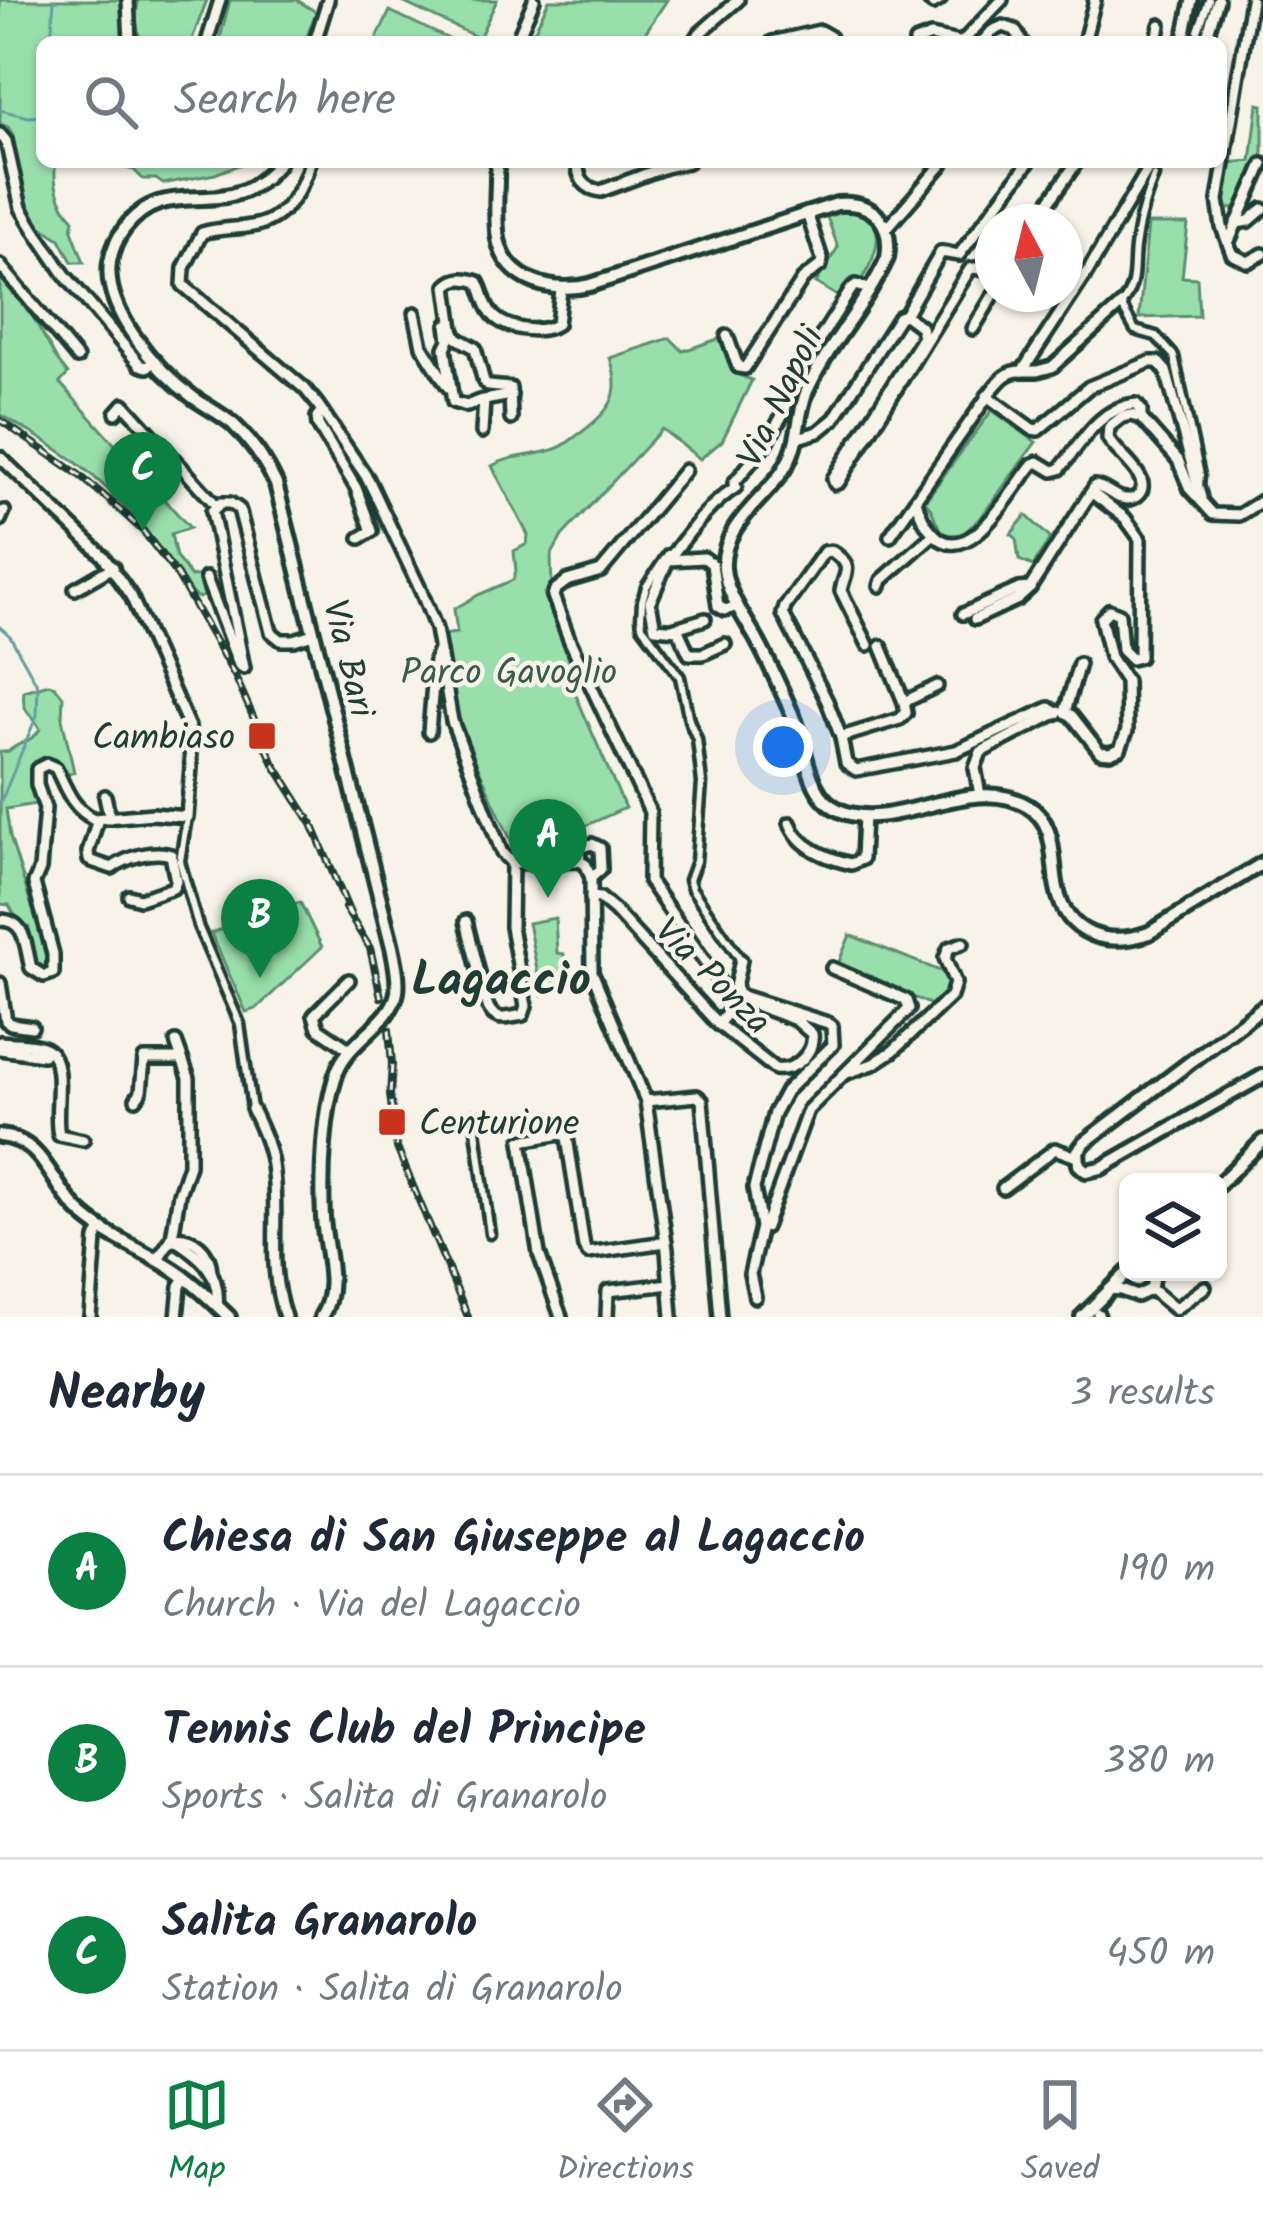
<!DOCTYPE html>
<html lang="en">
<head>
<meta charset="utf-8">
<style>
  body { margin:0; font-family:Kalam,sans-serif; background:#f6f6f7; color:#1f2937 }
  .controls { position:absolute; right:36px; bottom:36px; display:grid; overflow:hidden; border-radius:18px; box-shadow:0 3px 9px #0004 }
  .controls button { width:108px; height:108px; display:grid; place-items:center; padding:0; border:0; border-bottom:3px solid #e0e1e3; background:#fff; color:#1f2937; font:60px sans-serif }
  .compass { position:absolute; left:975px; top:204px; width:108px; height:108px; border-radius:50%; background:#fff; box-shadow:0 3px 9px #0004; rotate:353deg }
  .you { position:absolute; left:783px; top:747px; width:42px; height:42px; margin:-30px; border:9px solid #fff; border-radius:50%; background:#1a73e8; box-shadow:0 0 0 18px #1a73e833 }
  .badge { display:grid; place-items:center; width:78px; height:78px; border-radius:50%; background:#0b8043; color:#fff; font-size:39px; font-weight:700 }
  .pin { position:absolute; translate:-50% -99px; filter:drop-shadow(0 3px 6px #0008) }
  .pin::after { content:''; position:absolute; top:63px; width:42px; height:36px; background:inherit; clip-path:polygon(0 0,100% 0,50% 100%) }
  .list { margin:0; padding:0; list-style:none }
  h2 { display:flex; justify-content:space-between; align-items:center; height:156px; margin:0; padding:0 48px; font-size:51px }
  h2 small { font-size:39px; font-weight:400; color:#747a83 }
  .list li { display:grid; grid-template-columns:78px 1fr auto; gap:36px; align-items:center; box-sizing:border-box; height:192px; padding:0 48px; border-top:3px solid #e0e1e3 }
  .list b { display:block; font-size:45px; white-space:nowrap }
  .list p { margin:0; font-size:39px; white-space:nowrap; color:#747a83 }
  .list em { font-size:39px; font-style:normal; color:#747a83 }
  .icon { flex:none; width:66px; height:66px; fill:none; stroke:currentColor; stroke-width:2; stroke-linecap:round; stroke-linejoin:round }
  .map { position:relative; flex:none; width:1263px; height:1317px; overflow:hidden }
  .search { position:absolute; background:#fff; box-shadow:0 3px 9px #0004; left:36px; right:36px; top:36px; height:132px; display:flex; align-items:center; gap:30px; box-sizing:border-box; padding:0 42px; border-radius:18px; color:#747a83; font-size:45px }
  .sheet { height:732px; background:#fff }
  nav { display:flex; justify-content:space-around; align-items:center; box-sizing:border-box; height:168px; border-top:3px solid #e0e1e3; background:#fff; font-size:33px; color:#747a83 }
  nav a { display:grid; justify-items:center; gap:6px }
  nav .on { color:#0b8043 }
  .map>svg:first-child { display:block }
  .green { fill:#99dfac; stroke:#5c8e70; stroke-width:3 }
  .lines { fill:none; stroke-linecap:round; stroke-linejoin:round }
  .stream { stroke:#629f9e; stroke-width:3 }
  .pedestrian-casing { stroke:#1f3d34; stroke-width:15 }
  .minor-casing { stroke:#1f3d34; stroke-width:18 }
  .tertiary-casing { stroke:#1f3d34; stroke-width:20 }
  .pedestrian { stroke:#f7f3e8; stroke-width:6 }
  .minor { stroke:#f7f3e8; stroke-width:9 }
  .tertiary { stroke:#f7f3e8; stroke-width:10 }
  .rail-casing { stroke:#1f3d34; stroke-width:8 }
  .rail { stroke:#f7f3e8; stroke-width:3; stroke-dasharray:9; stroke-linecap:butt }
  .poi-dot { fill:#c8321e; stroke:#f7f3e8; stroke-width:4.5 }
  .labels { text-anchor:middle; stroke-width:9; stroke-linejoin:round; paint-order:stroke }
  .street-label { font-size:36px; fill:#1f3d34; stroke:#f7f3e8 }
  .park-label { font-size:36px; fill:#375d4c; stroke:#f7f3e8 }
  .poi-label { font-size:36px; fill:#1f3d34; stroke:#f7f3e8; text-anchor:end }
  .district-label { font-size:48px; font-weight:bold; fill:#1f3d34; stroke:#f7f3e8 }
</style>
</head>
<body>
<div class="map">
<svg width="1263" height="1317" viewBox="0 0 1263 1317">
  <rect width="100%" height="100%" fill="#f7f3e8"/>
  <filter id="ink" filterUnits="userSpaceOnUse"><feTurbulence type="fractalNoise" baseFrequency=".00833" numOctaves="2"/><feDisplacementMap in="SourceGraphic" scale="24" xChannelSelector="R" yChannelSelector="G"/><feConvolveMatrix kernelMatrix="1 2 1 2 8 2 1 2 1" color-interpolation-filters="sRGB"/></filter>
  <g filter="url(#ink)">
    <g class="green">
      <path d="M0 0H123V42H42V162H56C52 183 59 204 74 219L72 230 84 262H72L60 239 40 226 34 218 24 194 13 135 8 127 0 124Z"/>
      <path d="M138 0H207L191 42H140L136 19Z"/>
      <path d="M230 0H297L316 12 305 42H219Z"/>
      <path d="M398 0H497L479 38Z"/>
      <path d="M549 0H667L645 33 647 42H529Z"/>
      <path d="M390 11 455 42H375Z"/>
      <path d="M1258 104 1263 105V153L1235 208 1229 209 1223 201 1228 163 1251 161Z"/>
      <path d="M118 162H246L215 174 163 184 156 179H143L134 170 122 167Z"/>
      <path d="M843 211C891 214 880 250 862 279 848 282 846 282 839 297L816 283 838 247 827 217Z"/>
      <path d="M1148 224H1188L1182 277 1197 278 1199 316 1139 318Z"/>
      <path d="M0 278 33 317 57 360 68 374 60 383 190 528 171 534 176 557 191 577 202 575 207 594 199 598 193 595C159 545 123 497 73 460 50 443 24 429 0 414Z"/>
      <path d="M724 337 736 374 752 380 722 441 700 459 662 429 562 536 551 556 552 588 544 593 577 681 571 684 625 808 518 856 455 716 441 635 457 633 454 609 478 595 513 580 516 571 514 551 527 544 528 535 492 466C512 454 536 457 558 448 566 445 574 437 582 432 611 409 623 395 610 358L670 338 683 351Z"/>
      <path d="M992 410 1036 442 982 516 963 534 946 535C934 526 936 512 925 501Z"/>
      <path d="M1026 515 1050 538 1033 566 1019 560 1016 538 1011 534Z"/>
      <path d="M49 684 55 686 63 696 62 718 74 772 67 775C57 762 53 762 38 764 27 778 35 788 36 804L6 809 10 837 49 961 50 970 46 971 35 965 29 927 15 916 9 905 0 904V752L9 751C20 741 33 742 40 729 32 712 21 715 24 691Z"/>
      <path d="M300 902 322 947 256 1009 246 1012 211 933Z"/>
      <path d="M555 918 557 953 564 954 563 989 542 995 528 923Z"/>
      <path d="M850 935 948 974C951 986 944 1000 934 1006L838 964Z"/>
    </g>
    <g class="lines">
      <g class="stream">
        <path d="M51 42 54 0"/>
        <path d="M0 110 29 117 42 116"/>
        <path d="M0 627 10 636 38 686 37 715 0 804"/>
      </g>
      <defs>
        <g id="pedestrian">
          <path d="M1198 31 1209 0"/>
          <path d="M1154 176C1146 198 1139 218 1136 241 1131 267 1139 281 1121 305L1135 330 1156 336 1174 356 1200 475 1199 485"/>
          <path d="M668 554 646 587 642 601 641 618 642 626 680 677 689 720 697 739 702 783 696 861 689 880 692 889 741 960"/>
          <path d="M187 817 180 861 198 926 240 1024 252 1109"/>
          <path d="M474 1115 490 1234"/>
        </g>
        <g id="minor">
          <path d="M128 0 130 42"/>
          <path d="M928 0 933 4 940 0"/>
          <path d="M1251 0 1218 200 1222 227 1232 254 1248 262 1263 254"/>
          <path d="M207 42 220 0"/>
          <path d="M315 42 328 0"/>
          <path d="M516 42 534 0"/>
          <path d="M694 42 700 33 738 0"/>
          <path d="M772 42 820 31 829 36 832 42"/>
          <path d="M915 42 931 36 959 42"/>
          <path d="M962 42 1002 0"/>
          <path d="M982 42 992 31 1003 26 1015 30 1022 42"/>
          <path d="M1084 42 1095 0"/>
          <path d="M1157 42 1160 25"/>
          <path d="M1183 42 1192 0"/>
          <path d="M1205 42 1218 0"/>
          <path d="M0 134 6 141 21 208 35 231 65 275 140 365 147 367 155 361"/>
          <path d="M310 162C302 191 284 221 252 226 235 229 218 228 202 233L184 268 183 285 305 389 318 405 368 479 421 591 436 629 452 721 502 853 512 863 511 927 526 1006 523 1015C506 1018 495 1023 487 1005L466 921"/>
          <path d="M578 162C577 178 585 189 601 191L665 167 688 162"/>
          <path d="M1035 222 1077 162"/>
          <path d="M1236 223 1249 221 1263 209"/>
          <path d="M886 229 944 162"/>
          <path d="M1229 241 1263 164"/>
          <path d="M0 265 77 358"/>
          <path d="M415 313 422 346 448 387"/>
          <path d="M905 315 921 327 923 337 833 479 835 484 839 482 970 269 975 268 993 272"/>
          <path d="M447 325 449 340 445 348 453 402 467 406 479 401 511 395"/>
          <path d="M973 329 994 294"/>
          <path d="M727 336 738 367 745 368 803 279 821 265 822 259 807 213"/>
          <path d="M1022 371H1037L1052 367 1121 305"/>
          <path d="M987 396 1032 429 1038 430 1089 387 1150 362H1158L1166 371 1201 498"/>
          <path d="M322 411 317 417 318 425 356 488 372 531 360 538"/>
          <path d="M116 413 124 404 216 505"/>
          <path d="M511 419 510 388 489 386 484 382 475 348 457 338 453 329 447 286C455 277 467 278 478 282 483 291 484 302 490 311 502 330 540 335 557 324L561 290"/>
          <path d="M482 432 484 400"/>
          <path d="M798 438 818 432 834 419 899 317 905 315 941 252 959 255 1029 162"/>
          <path d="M0 457 103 556 131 596 189 727 191 767 187 817 153 814 94 819C72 808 66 789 56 768L47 764 37 769V785L45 808 40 869 34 883 53 954V973L44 976 31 968C25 947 27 920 0 920"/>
          <path d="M685 470 601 571 567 581 555 590 553 596 569 639 650 812 649 881 729 996 731 1009 718 1024"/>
          <path d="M734 483 767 443 785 410 793 381 852 288 856 285 869 289"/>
          <path d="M916 500C919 513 924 524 934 534 969 571 1013 487 1033 464L1038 462 1053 471 1060 469C1082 442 1099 408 1136 404L1141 410V418"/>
          <path d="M0 520 4 511"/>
          <path d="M890 536 992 390C1000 380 1008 370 1022 371L1027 364 1088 271 1152 162"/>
          <path d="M668 560C689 533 707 506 736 487"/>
          <path d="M206 578 239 665 244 668 212 511 221 503H230L239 509 271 632 281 640H294L313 634"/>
          <path d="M880 586 882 580 934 534"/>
          <path d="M75 589 113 567"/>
          <path d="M963 614 1019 589 1030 588"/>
          <path d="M975 619 1018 599 1030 588 1095 486C1106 488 1111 495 1121 498 1128 500 1135 499 1139 494 1153 477 1115 453 1108 438L1109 427 1122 417 1132 415 1141 418 1178 460 1190 489 1213 514 1239 515 1263 500"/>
          <path d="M672 629 705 619"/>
          <path d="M725 644 703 654H689L678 630 655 628 650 602 668 560 704 558 712 564 718 606 725 610 738 606"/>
          <path d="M868 645 841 591C843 576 854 568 838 556 831 550 833 551 824 552L785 607 783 614 827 701 841 737 846 763 856 770 956 751 1049 708 1057 713"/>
          <path d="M904 702 937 686"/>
          <path d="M1065 712 1072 716 1100 752 1110 753 1120 749 1127 731 1126 681 1110 657 1101 619 1109 610 1119 614 1122 650 1131 659 1139 657 1140 539 1125 518 1092 493"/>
          <path d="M1065 712 1079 664"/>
          <path d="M429 732 435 660 439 650"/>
          <path d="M841 737 900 719 906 713 904 702 881 646"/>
          <path d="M980 795 975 768 981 752 1058 712"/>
          <path d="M105 796 110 818"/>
          <path d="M98 819 88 852 89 860 112 868C127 857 154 849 171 855L176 881 173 888 140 899 129 896"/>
          <path d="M790 823C799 848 827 858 851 864L862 859 864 816"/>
          <path d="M571 831 579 848 580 861 586 865 591 878 592 972 646 1101 667 1250 672 1317"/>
          <path d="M579 848 592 844 600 848 601 869 591 878"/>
          <path d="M512 863 580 861"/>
          <path d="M591 897 600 898 615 911 718 1024 775 1069C794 1072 815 1053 812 1034L796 1020 742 1000V996L828 1023 832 1026 833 1045 786 1091 774 1113 754 1188 761 1227 750 1274 755 1297"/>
          <path d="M0 983 6 1021 11 1024 32 1027"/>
          <path d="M741 1000 735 987 741 960"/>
          <path d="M0 1042C13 1044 38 1042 48 1050 67 1066 53 1111 59 1135L83 1140"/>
          <path d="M176 1042 182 1059"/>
          <path d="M0 1049 43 1055"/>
          <path d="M349 1049 318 1028 314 1015 349 980"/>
          <path d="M847 1073 873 1064 893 1051 951 996 955 983 945 958 949 948 963 943"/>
          <path d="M136 1099 141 1092 144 1059H182L189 1078V1165L179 1194 172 1238 157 1260"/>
          <path d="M646 1101 697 1096 702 1100 720 1317"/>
          <path d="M252 1109C262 1130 271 1149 273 1173 279 1224 267 1266 285 1317"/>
          <path d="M1003 1188 1055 1149 1077 1157"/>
          <path d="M762 1227H765L808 1110 909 1009 906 1000 832 968"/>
          <path d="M172 1238C199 1255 221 1271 217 1306"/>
          <path d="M172 1238C193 1235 210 1250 211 1272"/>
          <path d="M1110 1289 1121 1290 1137 1296 1151 1289"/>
          <path d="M1151 1289 1175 1309 1205 1287"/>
          <path d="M1151 1289 1154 1272"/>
          <path d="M1098 1314 1099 1317"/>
          <path d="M90 1317 96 1239 101 1228"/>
          <path d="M177 1317 180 1286 185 1278"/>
          <path d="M561 1317 539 1254 521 1141 561 1134 567 1137 584 1247 588 1253 666 1242"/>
          <path d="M607 1317 608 1291 671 1284"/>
        </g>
        <g id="tertiary">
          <path d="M279 162C270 174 258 185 244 191 200 208 159 183 125 228 117 238 112 250 110 262 103 311 157 371 194 398 207 407 221 414 233 424 251 441 266 462 276 484L392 947C395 961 399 977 397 992 392 1023 348 1040 337 1072 323 1111 321 1177 323 1218 325 1251 340 1288 321 1317"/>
          <path d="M497 162C498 187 494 214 498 239 506 282 554 294 590 285L837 204C873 201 893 222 887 258 866 305 828 344 807 391 796 417 801 443 784 469 764 501 721 525 724 568 726 594 746 619 758 642 771 666 782 691 793 716 807 746 805 796 841 811 895 834 972 771 1028 806 1057 823 1051 860 1057 888 1066 936 1108 947 1149 933L1263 863"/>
          <path d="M1263 1007 1085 1142 1078 1151 1079 1165 1086 1171 1101 1168 1263 1076"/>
          <path d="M0 1136C44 1140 50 1183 78 1210 106 1238 148 1251 180 1274 198 1286 213 1302 229 1317"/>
          <path d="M1218 1185 1263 1141"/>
          <path d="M1082 1317 1128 1272"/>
        </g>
      </defs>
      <use href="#pedestrian" class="pedestrian-casing"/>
      <use href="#minor" class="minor-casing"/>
      <use href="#tertiary" class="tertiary-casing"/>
      <use href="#pedestrian" class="pedestrian"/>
      <use href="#minor" class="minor"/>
      <use href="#tertiary" class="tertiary"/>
      <defs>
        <g id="rail">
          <path d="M0 420 78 474 109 500 143 531 177 575 235 676 274 764 312 824 352 918"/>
          <path d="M345 908 370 948 381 997"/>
          <path d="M389 1030 392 1064 390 1095 397 1148 468 1317"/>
        </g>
      </defs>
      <use href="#rail" class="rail-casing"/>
      <use href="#rail" class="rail"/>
    </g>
  </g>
  <g class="poi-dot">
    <rect x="247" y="721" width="30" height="30" rx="6"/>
    <rect x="377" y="1107" width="30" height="30" rx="6"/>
  </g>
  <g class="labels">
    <g class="street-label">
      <text transform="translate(779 396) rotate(-64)" y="13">Via Napoli</text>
      <text transform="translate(350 658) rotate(76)" y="13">Via Bari</text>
      <text transform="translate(714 975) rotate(45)" y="13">Via Ponza</text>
    </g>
    <g class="park-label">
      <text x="509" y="684">Parco Gavoglio</text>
    </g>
    <g class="poi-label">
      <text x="235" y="749">Cambiaso</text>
      <text x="419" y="1135" text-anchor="start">Centurione</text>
    </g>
    <g class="district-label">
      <text x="501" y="995">Lagaccio</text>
    </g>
  </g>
</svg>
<div class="controls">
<button><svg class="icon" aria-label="layers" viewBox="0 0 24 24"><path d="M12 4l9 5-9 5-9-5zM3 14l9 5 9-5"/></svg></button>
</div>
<svg class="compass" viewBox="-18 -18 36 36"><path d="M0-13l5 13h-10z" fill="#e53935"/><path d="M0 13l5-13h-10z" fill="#747a83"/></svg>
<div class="you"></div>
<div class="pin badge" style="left:548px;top:898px">A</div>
<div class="pin badge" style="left:260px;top:978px">B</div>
<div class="pin badge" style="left:143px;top:531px">C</div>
<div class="search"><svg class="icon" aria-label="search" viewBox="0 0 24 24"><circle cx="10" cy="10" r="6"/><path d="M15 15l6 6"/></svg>Search here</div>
</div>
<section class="sheet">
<h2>Nearby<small>3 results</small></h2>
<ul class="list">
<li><span class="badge">A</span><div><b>Chiesa di San Giuseppe al Lagaccio</b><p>Church · Via del Lagaccio</p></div><em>190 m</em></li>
<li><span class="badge">B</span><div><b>Tennis Club del Principe</b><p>Sports · Salita di Granarolo</p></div><em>380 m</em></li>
<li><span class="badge">C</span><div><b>Salita Granarolo</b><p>Station · Salita di Granarolo</p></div><em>450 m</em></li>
</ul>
</section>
<nav>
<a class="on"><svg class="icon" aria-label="map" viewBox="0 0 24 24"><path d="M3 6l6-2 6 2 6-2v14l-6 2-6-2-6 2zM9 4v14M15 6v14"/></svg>Map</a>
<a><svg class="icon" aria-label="directions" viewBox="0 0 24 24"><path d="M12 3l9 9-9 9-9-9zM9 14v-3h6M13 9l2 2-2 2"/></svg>Directions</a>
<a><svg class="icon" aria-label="saved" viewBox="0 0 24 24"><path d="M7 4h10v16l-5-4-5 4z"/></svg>Saved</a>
</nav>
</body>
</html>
